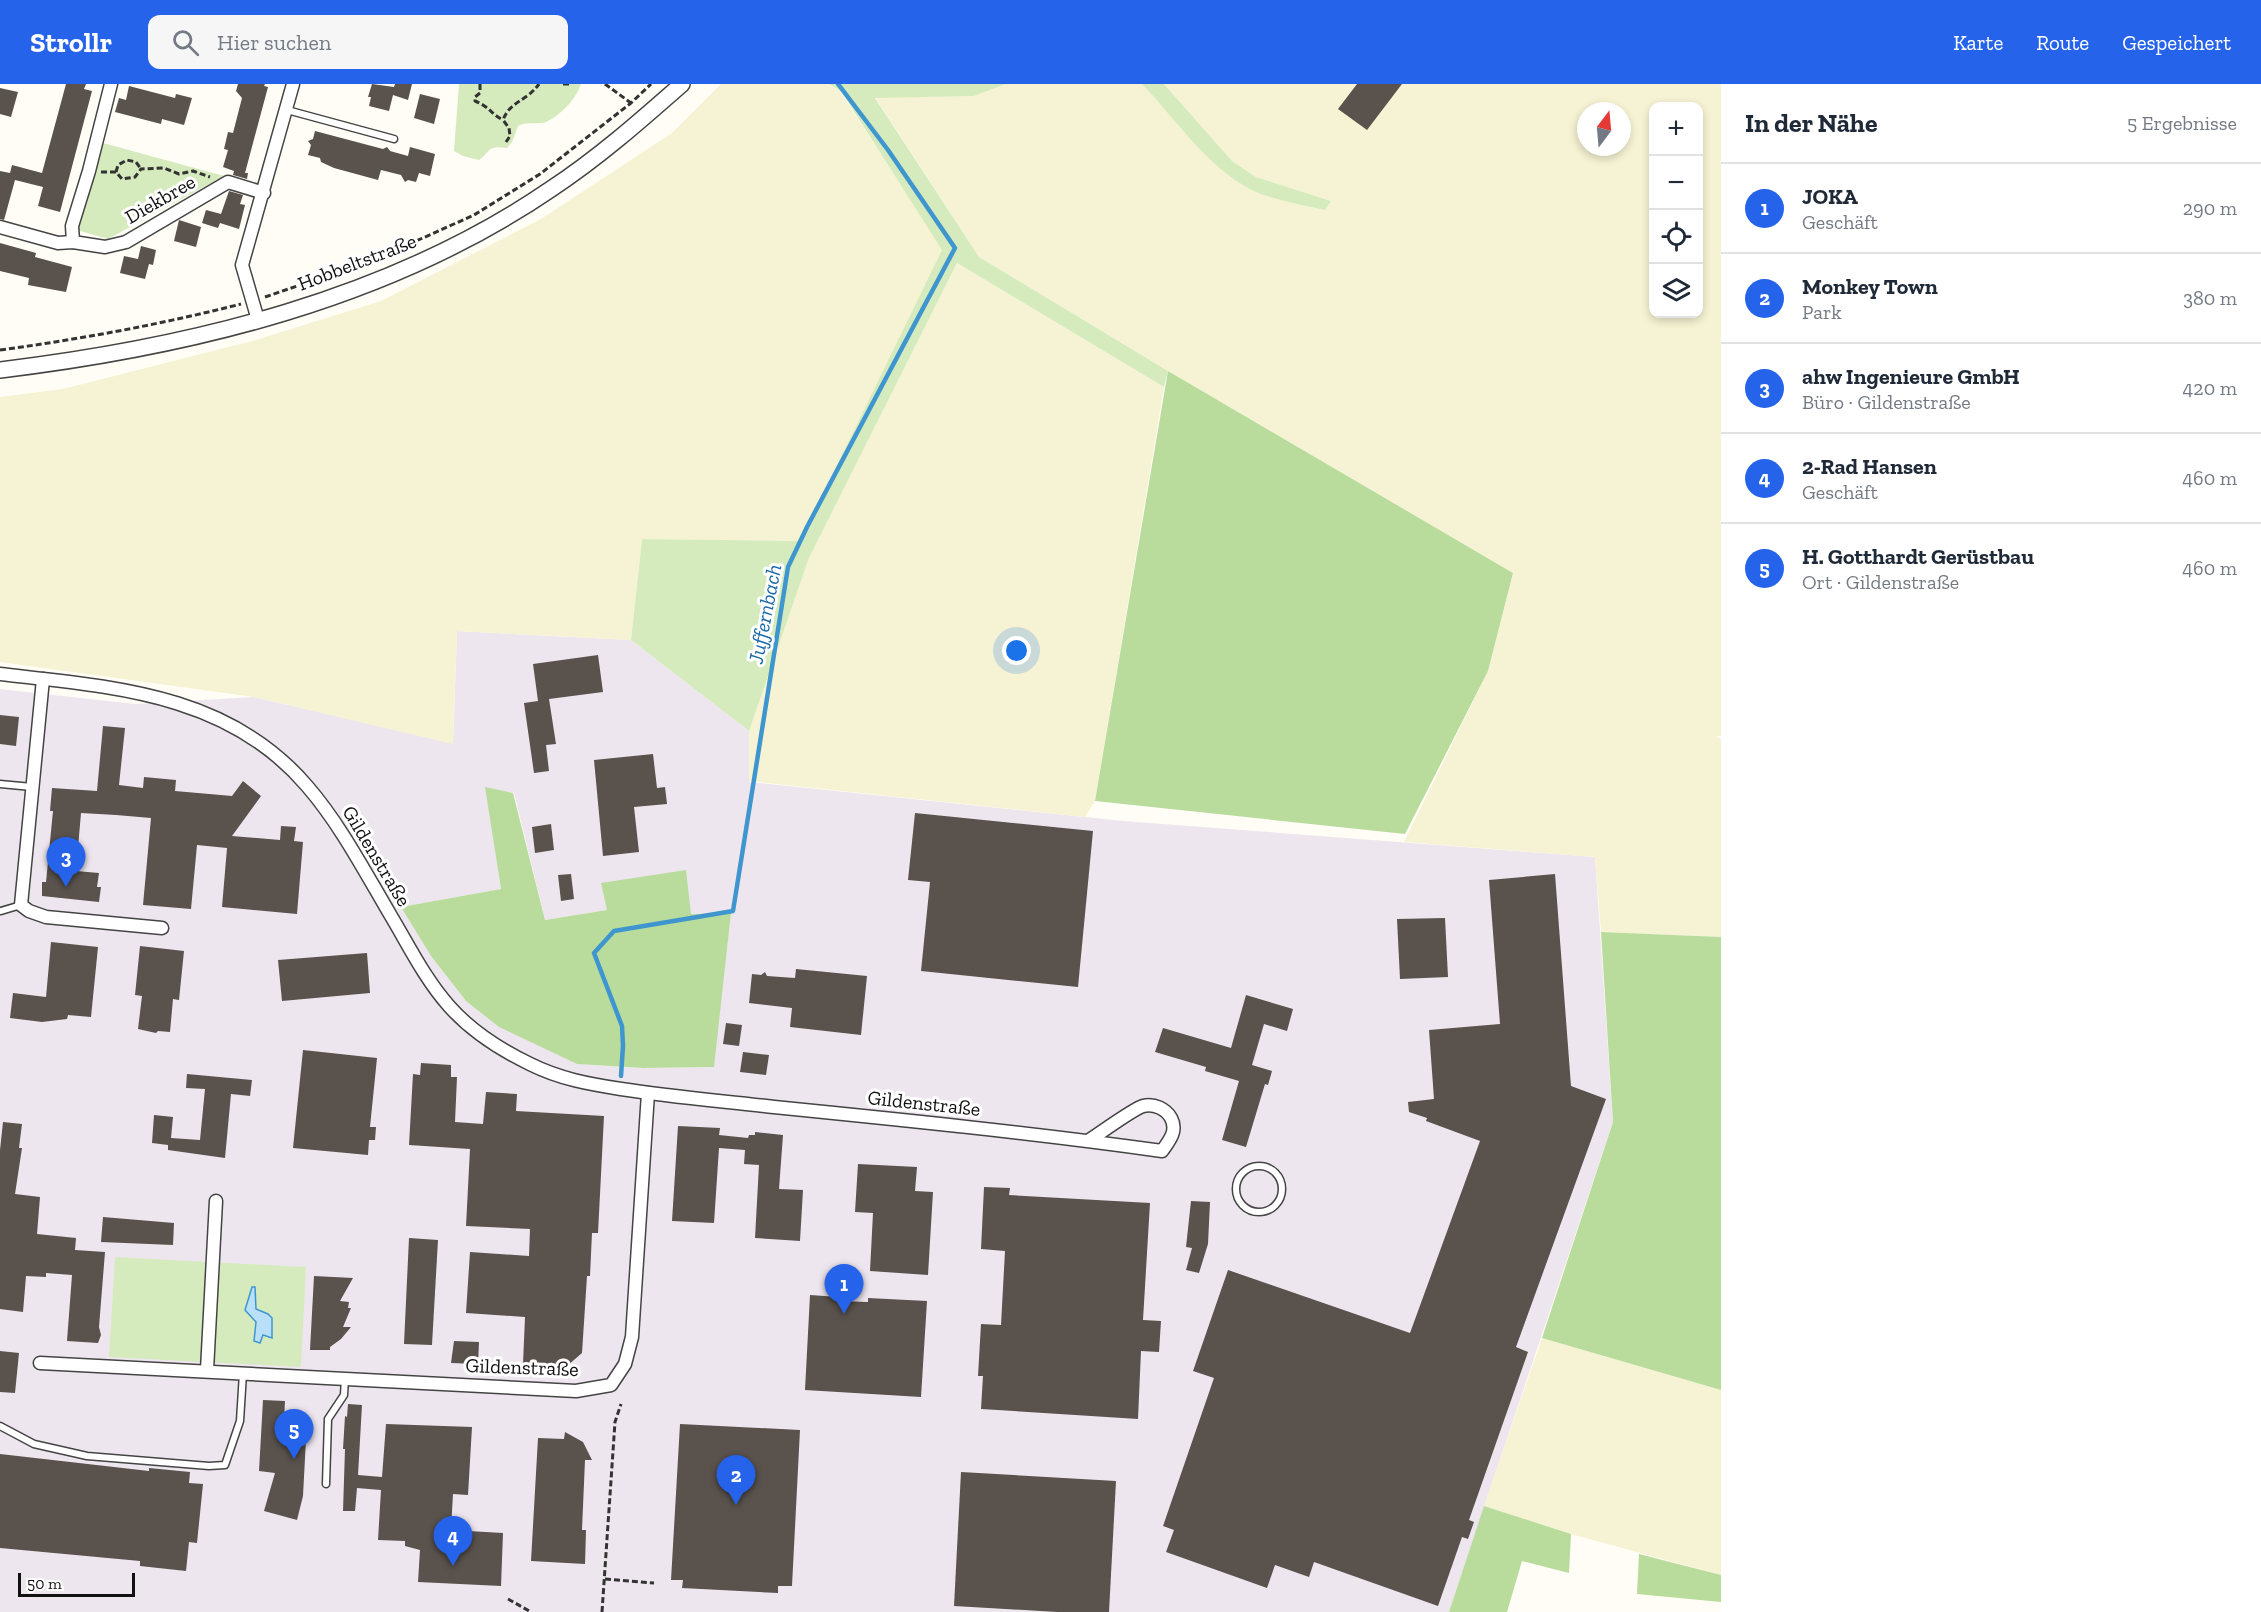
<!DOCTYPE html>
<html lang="de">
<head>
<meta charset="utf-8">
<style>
  body { margin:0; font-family:"Zilla Slab",serif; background:#f6f6f7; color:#1f2937 }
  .controls { position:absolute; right:18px; top:18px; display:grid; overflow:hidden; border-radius:12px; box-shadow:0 3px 9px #0003 }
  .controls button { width:54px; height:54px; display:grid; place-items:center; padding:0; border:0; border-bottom:2px solid #e0e1e3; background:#fff; color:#1f2937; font:30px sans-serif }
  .compass { position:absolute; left:1577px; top:18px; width:54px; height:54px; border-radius:50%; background:#fff; box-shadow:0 3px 9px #0003; rotate:16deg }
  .scale { position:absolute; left:18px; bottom:15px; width:117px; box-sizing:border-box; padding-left:6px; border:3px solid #111; border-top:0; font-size:16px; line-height:21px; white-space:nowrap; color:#111; -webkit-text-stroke:4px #fff; paint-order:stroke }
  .you { position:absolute; left:1017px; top:567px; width:21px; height:21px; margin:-15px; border:4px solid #fff; border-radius:50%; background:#1a73e8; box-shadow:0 0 0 9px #1a73e833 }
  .badge { display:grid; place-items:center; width:39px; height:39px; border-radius:50%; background:#2563eb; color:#fff; font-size:20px; font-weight:700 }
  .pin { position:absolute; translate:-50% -50px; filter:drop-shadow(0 2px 3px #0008) }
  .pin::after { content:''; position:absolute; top:32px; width:21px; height:18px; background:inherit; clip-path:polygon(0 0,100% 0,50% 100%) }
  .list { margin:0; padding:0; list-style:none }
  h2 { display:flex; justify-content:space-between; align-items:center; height:78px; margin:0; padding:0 24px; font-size:26px }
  h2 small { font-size:20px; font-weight:400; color:#747a83 }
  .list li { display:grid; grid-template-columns:39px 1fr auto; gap:18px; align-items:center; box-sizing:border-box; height:90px; padding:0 24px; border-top:2px solid #e0e1e3 }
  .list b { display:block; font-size:22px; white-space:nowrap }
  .list p { margin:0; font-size:20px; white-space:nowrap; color:#747a83 }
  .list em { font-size:20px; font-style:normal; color:#747a83 }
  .icon { flex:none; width:33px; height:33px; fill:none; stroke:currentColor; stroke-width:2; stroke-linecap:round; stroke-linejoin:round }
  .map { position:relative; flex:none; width:1721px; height:1528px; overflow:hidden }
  header { display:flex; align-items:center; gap:36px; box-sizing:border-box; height:84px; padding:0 30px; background:#2563eb; color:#fff }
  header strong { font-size:28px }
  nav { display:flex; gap:33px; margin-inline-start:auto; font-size:21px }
  .search { width:420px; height:54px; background:#f6f6f7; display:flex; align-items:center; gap:15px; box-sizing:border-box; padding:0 21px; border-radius:12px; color:#747a83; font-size:22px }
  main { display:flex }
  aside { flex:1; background:#fff }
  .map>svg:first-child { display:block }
  .industrial { fill:#eee6ef; fill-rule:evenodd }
  .farmland { fill:#f6f3d4; fill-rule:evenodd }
  .green { fill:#d5ebbd }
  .forest { fill:#b9dc9c }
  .water { fill:#b9e0f7; stroke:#3f96cf; stroke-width:1.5 }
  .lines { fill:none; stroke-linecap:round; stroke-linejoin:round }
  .stream { stroke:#3f96cf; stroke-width:4.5 }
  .building { fill:#5a524d }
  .service-casing { stroke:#444; stroke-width:9 }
  .minor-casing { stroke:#444; stroke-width:15 }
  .tertiary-casing { stroke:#444; stroke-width:18 }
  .path { stroke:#333; stroke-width:3; stroke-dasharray:6 3; stroke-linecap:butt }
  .service { stroke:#fff; stroke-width:6 }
  .minor { stroke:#fff; stroke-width:12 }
  .tertiary { stroke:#fff; stroke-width:15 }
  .labels { text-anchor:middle; stroke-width:6; stroke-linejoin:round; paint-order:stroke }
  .street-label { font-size:20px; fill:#111; stroke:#fff }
  .water-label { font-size:21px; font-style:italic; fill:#1768a6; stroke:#fff }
</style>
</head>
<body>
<header>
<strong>Strollr</strong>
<div class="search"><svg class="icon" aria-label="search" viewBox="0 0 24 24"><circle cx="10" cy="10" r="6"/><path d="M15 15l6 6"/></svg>Hier suchen</div>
<nav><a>Karte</a><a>Route</a><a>Gespeichert</a></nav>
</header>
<main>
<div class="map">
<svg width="1721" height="1528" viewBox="0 0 1721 1528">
  <rect width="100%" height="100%" fill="#fffdf5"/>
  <path class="industrial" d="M457 547 631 556 749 647V698L1123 737 1595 773 1613 1038 1449 1528H0V605L135 620 254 613 453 659ZM486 704 514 709 545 836 608 826 601 799 691 830 731 829 713 983 643 984 577 980 466 917 431 872 402 823 501 805Z"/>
  <g class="farmland">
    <path d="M721 0H829L840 7 943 166 800 457 642 455 631 556 457 547 453 660 254 613 0 578V313L63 305 256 256 381 217 541 135 672 49Z"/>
    <path d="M1006 0H1142L1225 88 1325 126 1331 117 1256 93 1232 77 1164 0H1721V652H1716L1721 655V853L1601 848 1595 773 1404 758 1488 587 1513 489 1168 287 979 173 875 13 974 12ZM1654 22H1698V230H1654ZM1586 27H1622V63H1586Z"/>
    <path d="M957 179 1164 303 1095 717 1085 733 749 697V647L809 474Z"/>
    <path d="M1542 1254 1721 1306V1491L1571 1450 1484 1422Z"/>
  </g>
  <g class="green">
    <path d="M459 0H581C576 15 561 31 546 38 537 41 527 37 518 42L512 58 507 64C487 61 492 66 479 76L463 72 454 67Z"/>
    <path d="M829 0H1006L974 12 875 14 979 173 1168 287 1164 303 957 179 809 474 749 647 631 556 642 455 800 457 942 166 841 7Z"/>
    <path d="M1142 0H1164L1232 77 1256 93 1331 117 1325 126C1304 121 1273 116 1254 107 1207 84 1177 36 1142 0Z"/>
    <path d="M103 59 224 92 108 155 77 146Z"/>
    <path d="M115 1173 306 1183 301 1283 109 1273Z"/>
  </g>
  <g class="forest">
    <path d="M1168 287 1513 489 1488 587 1405 750 1095 717Z"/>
    <path d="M485 703 513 709 545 836 607 826 601 799 686 786 691 830 731 829 714 983 643 984 577 980 499 943 466 917 431 872 401 823 501 805Z"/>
    <path d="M1601 848 1721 853V1306L1542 1254 1613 1038Z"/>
    <path d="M1484 1422 1571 1450 1569 1489 1522 1477 1507 1528H1449Z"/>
    <path d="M1639 1470 1721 1491V1518L1637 1510Z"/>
  </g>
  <path class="water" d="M252 1203H255L256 1225 268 1230 272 1234V1254L263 1251 260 1259 254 1257 256 1238 245 1226Z"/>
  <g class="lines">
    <path class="stream" d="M621 992 623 962 622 942 594 869 614 847 733 827 788 483 807 443 955 164 888 66 838 0"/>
  </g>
  <g class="building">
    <path d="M66 0H86L84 5 92 7 60 128 38 122 43 103 15 96 4 136 0 135V87L10 89 12 81 42 89Z"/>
    <path d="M238 0H265L264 2 268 3 245 89H248L247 95 233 91 234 87 223 83 228 66 224 65 228 48 233 49 242 14 236 7Z"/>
    <path d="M372 0 394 3 395 0H412L408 16 393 11 389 27 369 22 371 13H368Z"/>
    <path d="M1357 0H1402L1367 46 1338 25Z"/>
    <path d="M129 2 175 14 176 10 192 14 184 41 162 35 161 40 115 28 119 14 126 16Z"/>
    <path d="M0 4 18 8 11 33 0 30Z"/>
    <path d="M420 10 440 15 434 40 414 34Z"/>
    <path d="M315 47 383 65 387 63 390 67 408 72 410 63 435 70 430 92 419 89 416 98 408 96 405 98 401 91 381 86 378 96 334 84 321 78 320 74 308 71 311 61 308 57 313 55Z"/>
    <path d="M229 107 243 111 240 120 245 121 239 145 220 139 218 144 202 139 206 126 221 130Z"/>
    <path d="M179 136 201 143 196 163 174 157Z"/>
    <path d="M0 159 36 169 35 173 72 183 66 208 28 201 29 194 0 187Z"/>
    <path d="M141 162 156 166 153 181 149 180 145 195 120 189 124 172 138 175Z"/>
    <path d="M598 571 603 608 549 615 556 660 546 661 549 687 534 689 524 619 538 617 533 580Z"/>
    <path d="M0 631 19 633 16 662 0 660Z"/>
    <path d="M103 642 125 644 119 701 143 704 144 693 176 696 175 707 232 712 243 697 261 712 232 752 280 756 281 742 296 743 294 757 303 758 297 830 222 823 227 764 197 761 191 825 143 821 151 734 116 731 81 729 76 787 99 789 97 803H101L99 818 42 812V798H46L53 727H50L52 704 97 707Z"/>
    <path d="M653 670 657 704 665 703 667 720 634 723 639 768 603 772 594 676Z"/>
    <path d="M915 729 1093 747 1078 903 921 887 930 798 908 796Z"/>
    <path d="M551 740 554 766 535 769 532 743Z"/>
    <path d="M571 790 574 815 561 817 558 791Z"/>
    <path d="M1555 790 1571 1002 1606 1015 1516 1263 1528 1268 1469 1436 1474 1438 1468 1455 1462 1453 1438 1522 1314 1478 1309 1493 1275 1481 1267 1504 1166 1468 1174 1446 1163 1442 1214 1294 1193 1287 1228 1186 1410 1249 1480 1057 1426 1037 1427 1034 1409 1028 1408 1018 1434 1015 1429 946 1500 940 1489 796Z"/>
    <path d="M1445 834 1448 893 1400 895 1397 835Z"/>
    <path d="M51 858 98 863 91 933 68 931 67 935 42 938 10 934 13 909 46 913Z"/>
    <path d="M140 862 184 867 179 916 173 915 170 948 158 947 156 949 138 945 142 912 135 911Z"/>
    <path d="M367 869 370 909 282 917 278 876Z"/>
    <path d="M796 885 867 892 861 951 790 943 792 924 749 919 752 890 761 891 765 888 767 892 795 894Z"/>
    <path d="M1246 911 1293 925 1287 947 1264 940 1252 981 1272 987 1268 1001 1265 1000 1246 1063 1222 1056 1239 997 1205 987 1206 983 1155 968 1163 944 1231 964Z"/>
    <path d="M726 939 742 941 739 962 723 960Z"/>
    <path d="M303 966 377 974 370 1043H376L375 1056H369L368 1071 293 1064Z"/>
    <path d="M743 968 769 971 766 991 740 988Z"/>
    <path d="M421 979 451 981V993H457L455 1038 483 1040 486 1008 517 1010 516 1027 604 1032 598 1149H592L590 1192H587L582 1269 567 1282 523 1280 525 1233 466 1229 470 1168 529 1172 530 1145 466 1142 470 1065 409 1061 413 990 420 991Z"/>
    <path d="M187 990 252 996 250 1012 231 1010 225 1074 168 1066V1061L152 1059 154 1031 173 1033 171 1054 200 1056 205 1005 186 1004Z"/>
    <path d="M3 1038 22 1040 19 1064H22L15 1110 40 1113 37 1150 76 1154 75 1166 105 1168 99 1243 101 1251 98 1259 67 1257 72 1191 46 1189V1193L26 1192 23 1228 0 1225V1066Z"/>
    <path d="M678 1042 720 1044 719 1051 748 1054 749 1051H755V1048L783 1051 779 1105 803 1106 800 1157 755 1154 759 1081 744 1080 745 1066 719 1064 714 1139 672 1137Z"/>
    <path d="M858 1080 917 1083 915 1107 933 1108 928 1191 870 1187 873 1129 855 1128Z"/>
    <path d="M984 1103 1010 1104 1009 1111 1150 1119 1143 1236 1161 1237 1159 1268 1141 1267 1138 1335 981 1325 983 1292H978L981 1240 1001 1241 1005 1167 981 1165Z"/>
    <path d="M1191 1117 1210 1118 1208 1160 1199 1189 1186 1186 1192 1164 1186 1163Z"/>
    <path d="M103 1133 174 1139 173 1161 101 1158Z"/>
    <path d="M409 1154 438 1156 432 1261 404 1260Z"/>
    <path d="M314 1192 353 1194 340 1217 349 1218 348 1224H351L343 1243H351L341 1255 330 1263V1266H310Z"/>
    <path d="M810 1211 839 1213V1217L868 1218V1214L927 1217 921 1313 805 1306Z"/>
    <path d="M454 1257 479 1258 478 1280 451 1279Z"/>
    <path d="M0 1267 19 1269 15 1309 0 1308Z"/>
    <path d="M263 1316 285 1317 283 1354 306 1355 303 1412 297 1436 264 1427 275 1389 259 1387Z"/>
    <path d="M348 1320 362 1321 358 1391 382 1393 386 1340 472 1343 468 1411 453 1410 451 1446 503 1449 501 1502 418 1498 420 1466 405 1462V1457L378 1456 381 1406 357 1404 355 1427H343L345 1365H343L345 1332 347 1333Z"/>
    <path d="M680 1340 800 1346 792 1502H778V1509L682 1504 683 1496H671Z"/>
    <path d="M565 1348 583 1358 592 1376H585L582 1446H586L585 1480 531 1477 538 1354 564 1355Z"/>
    <path d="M0 1370 149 1387V1384L190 1388 189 1399 203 1400 197 1459 189 1458 186 1487 140 1482V1477L0 1464Z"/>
    <path d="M961 1388 1116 1397 1109 1528H1057L954 1522Z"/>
  </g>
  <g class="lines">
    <defs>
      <g id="service">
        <path d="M287 26 394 55"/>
        <path d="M0 700 32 703"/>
        <path d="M1 827 21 821"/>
        <circle cx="1259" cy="1105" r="23"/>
        <path d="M0 1342 34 1360 87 1372 209 1382 225 1381 240 1337 243 1289"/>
        <path d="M326 1400 328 1335 344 1311 345 1295"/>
      </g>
      <g id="minor">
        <path d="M0 143 58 159 73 158 105 163 126 158 228 98 264 109"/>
        <path d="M73 158 72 142 89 87 111 0"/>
        <path d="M258 236 242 181 293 0"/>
        <path d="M0 590C112 603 228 609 307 702 340 740 365 788 391 832 409 862 425 895 449 922 471 947 501 966 530 980 560 995 589 1000 621 1005 672 1013 723 1017 774 1023 904 1036 1033 1049 1162 1067 1169 1057 1178 1047 1171 1034 1166 1025 1154 1019 1143 1022 1133 1025 1099 1050 1088 1057"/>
        <path d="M43 595 21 821 29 827 46 833 162 844"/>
        <path d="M40 1279 576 1307 611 1301 625 1280 632 1253 648 1009"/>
        <path d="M207 1286 216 1117"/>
      </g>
      <path id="tertiary" d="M0 286C191 263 390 215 551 105 598 74 640 37 682 0"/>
    </defs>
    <use href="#service" class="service-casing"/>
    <use href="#minor" class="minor-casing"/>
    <use href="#tertiary" class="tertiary-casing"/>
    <g class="path">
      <path d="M480 0V9L475 13V17C490 23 491 30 503 36"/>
      <path d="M563 0H569"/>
      <path d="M605 0 631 19"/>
      <path d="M506 58 510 52 509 44 503 36C510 17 526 18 539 0"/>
      <path d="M101 88H116L122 95 135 93 141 85 164 84 179 90 193 87 210 93"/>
      <path d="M116 88 118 81 127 76 136 78 141 85"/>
      <path d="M265 213 376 175 474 131 540 90 631 19 651 0"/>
      <path d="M0 266C82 255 162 240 241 220"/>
      <path d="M605 1495 654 1499"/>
      <path d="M508 1515 531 1528"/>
      <path d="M602 1528 615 1338 621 1320"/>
    </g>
    <use href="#service" class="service"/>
    <use href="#minor" class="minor"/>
    <use href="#tertiary" class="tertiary"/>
  </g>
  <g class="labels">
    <g class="street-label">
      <text transform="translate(160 115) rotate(-30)" y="7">Diekbree</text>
      <text transform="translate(357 178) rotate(-21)" y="7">Hobbeltstraße</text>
      <text transform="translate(377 772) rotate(59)" y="7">Gildenstraße</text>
      <text transform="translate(924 1019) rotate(6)" y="7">Gildenstraße</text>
      <text transform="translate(522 1283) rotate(2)" y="7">Gildenstraße</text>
    </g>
    <g class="water-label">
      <text transform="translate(765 530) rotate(-79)" y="7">Juffernbach</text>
    </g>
  </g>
</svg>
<div class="controls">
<button>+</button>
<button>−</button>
<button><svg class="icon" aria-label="locate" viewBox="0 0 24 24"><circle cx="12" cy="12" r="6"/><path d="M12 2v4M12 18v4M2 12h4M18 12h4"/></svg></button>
<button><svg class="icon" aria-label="layers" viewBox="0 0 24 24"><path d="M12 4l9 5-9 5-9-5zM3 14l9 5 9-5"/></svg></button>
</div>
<svg class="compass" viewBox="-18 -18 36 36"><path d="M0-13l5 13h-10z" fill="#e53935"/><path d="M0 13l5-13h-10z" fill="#747a83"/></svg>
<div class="scale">50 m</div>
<div class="you"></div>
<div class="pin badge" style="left:844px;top:1230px">1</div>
<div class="pin badge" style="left:736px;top:1421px">2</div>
<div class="pin badge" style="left:66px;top:803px">3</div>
<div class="pin badge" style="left:453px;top:1482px">4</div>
<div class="pin badge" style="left:294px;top:1375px">5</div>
</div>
<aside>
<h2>In der Nähe<small>5 Ergebnisse</small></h2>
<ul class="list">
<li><span class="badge">1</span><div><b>JOKA</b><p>Geschäft</p></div><em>290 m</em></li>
<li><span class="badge">2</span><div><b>Monkey Town</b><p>Park</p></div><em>380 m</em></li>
<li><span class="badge">3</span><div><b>ahw Ingenieure GmbH</b><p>Büro · Gildenstraße</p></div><em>420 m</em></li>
<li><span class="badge">4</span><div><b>2-Rad Hansen</b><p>Geschäft</p></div><em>460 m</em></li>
<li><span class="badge">5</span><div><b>H. Gotthardt Gerüstbau</b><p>Ort · Gildenstraße</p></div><em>460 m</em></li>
</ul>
</aside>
</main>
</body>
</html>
